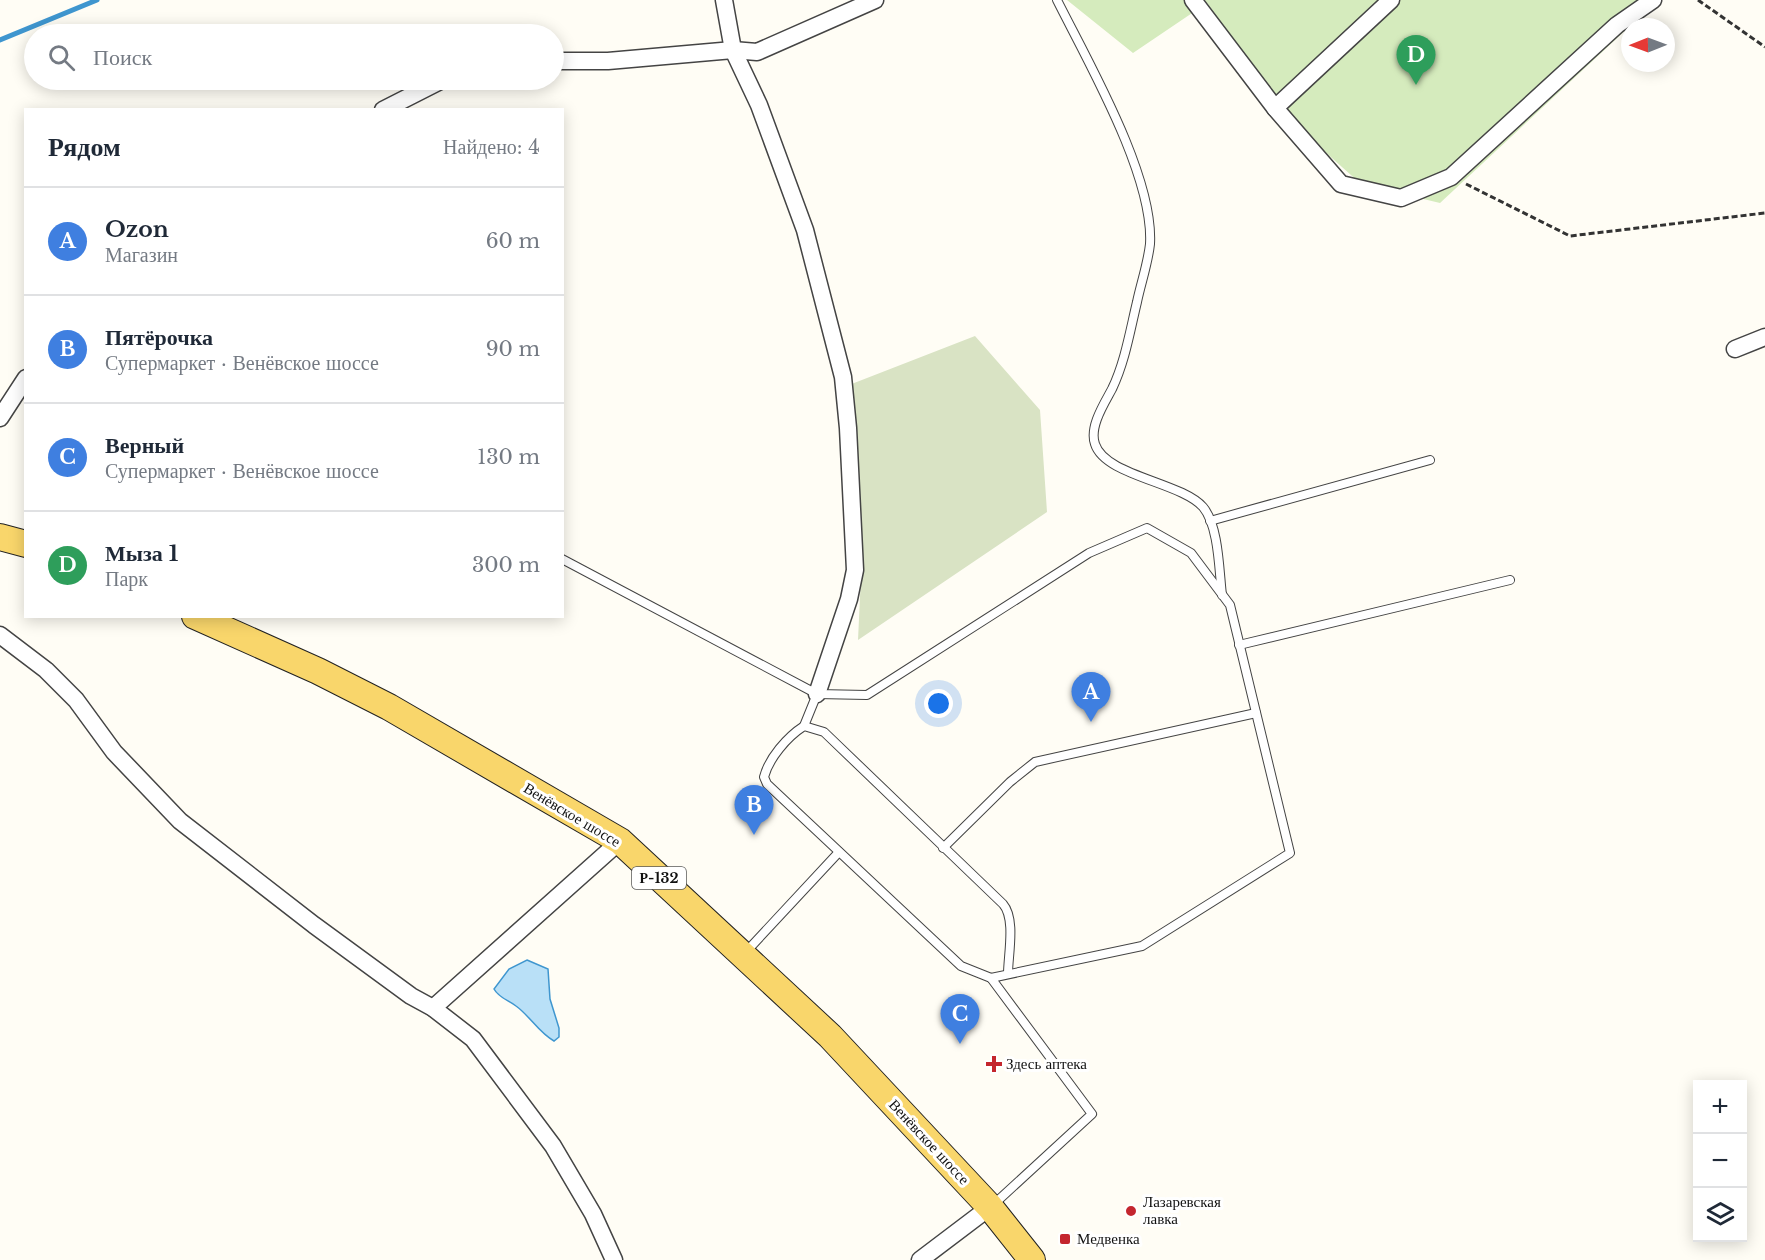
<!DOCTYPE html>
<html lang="ru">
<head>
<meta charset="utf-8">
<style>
  body { margin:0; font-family:"Libre Baskerville",serif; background:#f2f2f3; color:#1f2937 }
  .controls { position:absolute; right:18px; bottom:18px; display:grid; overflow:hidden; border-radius:0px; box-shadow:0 3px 15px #0003 }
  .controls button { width:54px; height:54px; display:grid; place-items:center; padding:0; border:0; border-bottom:2px solid #e0e1e3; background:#fff; color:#1f2937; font:30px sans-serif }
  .compass { position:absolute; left:1621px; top:18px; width:54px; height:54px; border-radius:50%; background:#fff; box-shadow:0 3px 15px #0003; rotate:269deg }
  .you { position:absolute; left:939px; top:704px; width:21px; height:21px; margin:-15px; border:4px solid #fff; border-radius:50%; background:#1a73e8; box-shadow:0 0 0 9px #1a73e833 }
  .badge { display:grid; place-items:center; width:39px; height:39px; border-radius:50%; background:#0b8043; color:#fff; font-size:20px; font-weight:700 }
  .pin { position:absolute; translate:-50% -50px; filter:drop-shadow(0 2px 3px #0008) }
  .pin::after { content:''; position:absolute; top:32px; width:21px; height:18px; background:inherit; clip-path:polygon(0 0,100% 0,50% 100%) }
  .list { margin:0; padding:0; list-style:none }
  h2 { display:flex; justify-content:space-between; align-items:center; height:78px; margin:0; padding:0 24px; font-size:26px }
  h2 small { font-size:20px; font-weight:400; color:#747a83 }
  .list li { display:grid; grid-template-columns:39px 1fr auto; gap:18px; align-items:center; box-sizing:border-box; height:108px; padding:0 24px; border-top:2px solid #e0e1e3 }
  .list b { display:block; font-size:22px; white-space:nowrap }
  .list p { margin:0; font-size:20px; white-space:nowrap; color:#747a83 }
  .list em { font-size:20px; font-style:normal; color:#747a83 }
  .icon { flex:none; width:33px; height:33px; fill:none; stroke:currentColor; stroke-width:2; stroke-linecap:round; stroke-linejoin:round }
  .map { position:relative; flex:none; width:1765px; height:1260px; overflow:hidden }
  .search { position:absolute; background:#fff; box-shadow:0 3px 15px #0003; left:24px; top:24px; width:540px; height:66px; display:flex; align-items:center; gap:15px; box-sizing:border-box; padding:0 21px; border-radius:33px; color:#747a83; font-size:22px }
  .panel { position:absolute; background:#fff; box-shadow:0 3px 15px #0003; left:24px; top:108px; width:540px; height:510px; border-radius:0px }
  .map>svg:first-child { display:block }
  .green { fill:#d5ebbd }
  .cemetery { fill:#d9e3c4 }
  .water { fill:#b9e0f7; stroke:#3f96cf; stroke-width:1.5 }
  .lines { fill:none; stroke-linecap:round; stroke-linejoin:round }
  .stream { stroke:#3f96cf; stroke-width:5 }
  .service-casing { stroke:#444; stroke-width:10 }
  .minor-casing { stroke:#444; stroke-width:19 }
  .primary-casing { stroke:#222; stroke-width:28 }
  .path { stroke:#333; stroke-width:3; stroke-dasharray:6 3; stroke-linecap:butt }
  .service { stroke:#fff; stroke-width:8 }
  .minor { stroke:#fff; stroke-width:16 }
  .primary { stroke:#f9d66b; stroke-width:26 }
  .poi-dot { fill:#c4262e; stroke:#fff; stroke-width:2 }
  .labels { text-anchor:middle; stroke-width:6; stroke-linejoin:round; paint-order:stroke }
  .shield { fill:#fff; stroke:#585858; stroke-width:1.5 }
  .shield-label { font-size:14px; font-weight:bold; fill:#111 }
  .street-label { font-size:15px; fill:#111; stroke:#fff }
  .poi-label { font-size:15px; fill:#111; stroke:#fff; text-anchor:start }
</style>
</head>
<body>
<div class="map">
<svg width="1765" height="1260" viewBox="0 0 1765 1260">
  <rect width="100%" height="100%" fill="#fffdf5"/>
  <path class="green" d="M1067 0H1658L1440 203 1361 184 1286 117 1207 3 1133 53Z"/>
  <path class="cemetery" d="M975 336 1040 410 1047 512 858 640 861 575 849 385Z"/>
  <path class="water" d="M527 960 548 969 550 999 559 1028V1037L554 1041C539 1033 530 1016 516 1006 508 1000 499 998 494 989L509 969Z"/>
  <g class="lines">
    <path class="stream" d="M0 40 97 0"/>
    <defs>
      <g id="service">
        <path d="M1057 0C1088 62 1154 176 1150 244 1148 263 1141 283 1137 302 1130 331 1125 362 1112 389 1104 404 1089 427 1095 444 1105 476 1181 482 1203 507 1219 526 1219 571 1222 595"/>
        <path d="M1210 521 1430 460"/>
        <path d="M562 559 817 694 867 695 1089 553 1147 528 1191 553 1230 605 1290 853 1142 946 991 978 1092 1114 993 1205"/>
        <path d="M1239 645 1510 580"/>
        <path d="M804 726 817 694"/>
        <path d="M943 848 1010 782 1035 762 1256 713"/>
        <path d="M745 953 839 852"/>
        <path d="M991 978 961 966 767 784 764 777C769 758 787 737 804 726L824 732 1003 904C1016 919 1008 955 1008 974"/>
      </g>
      <g id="minor">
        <path d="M724 0 733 50 759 105 805 230 843 377 848 428 855 570 849 599 817 694"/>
        <path d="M1193 0 1275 108 1341 184 1401 198 1451 177 1617 25 1653 0"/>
        <path d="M554 61H608L733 50 757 52 875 0"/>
        <path d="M1275 108 1391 0"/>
        <path d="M383 110 442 80"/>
        <path d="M1735 349 1765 337"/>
        <path d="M0 418 26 378"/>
        <path d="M0 635 46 670 76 700 114 752 180 821 314 925 411 996 433 1008 473 1039 553 1146 593 1214 614 1260"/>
        <path d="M433 1008 620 841"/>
        <path d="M920 1260 990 1207"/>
      </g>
      <g id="primary">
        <path d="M0 537 26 544"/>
        <path d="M195 616 318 671 389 707 620 841 830 1036 990 1207 1032 1260"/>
      </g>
    </defs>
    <use href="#service" class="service-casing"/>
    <use href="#minor" class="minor-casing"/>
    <use href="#primary" class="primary-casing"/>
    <g class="path">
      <path d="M1698 0 1765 47"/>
      <path d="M1466 184 1570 236 1765 213"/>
    </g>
    <use href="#service" class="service"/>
    <use href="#minor" class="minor"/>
    <use href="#primary" class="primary"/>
  </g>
  <g class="poi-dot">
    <path d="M991 1055h6v6h6v6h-6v6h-6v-6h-6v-6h6z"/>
    <circle cx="1131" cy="1211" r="6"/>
    <rect x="1059" y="1233" width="12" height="12" rx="3"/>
  </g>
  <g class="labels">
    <rect class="shield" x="632" y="867" width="54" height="22" rx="4.5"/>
    <g class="shield-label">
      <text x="659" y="883">Р-132</text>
    </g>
    <g class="street-label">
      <text transform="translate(572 815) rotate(31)" y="5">Венёвское шоссе</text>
      <text transform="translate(929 1142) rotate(47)" y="5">Венёвское шоссе</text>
    </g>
    <g class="poi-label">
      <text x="1006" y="1069">Здесь аптека</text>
      <text x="1143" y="1207">Лазаревская<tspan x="1143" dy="17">лавка</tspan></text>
      <text x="1077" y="1244">Медвенка</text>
    </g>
  </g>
</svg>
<div class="controls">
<button>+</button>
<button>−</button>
<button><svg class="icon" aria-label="layers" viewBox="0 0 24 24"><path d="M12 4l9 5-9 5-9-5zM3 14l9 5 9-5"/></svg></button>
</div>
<svg class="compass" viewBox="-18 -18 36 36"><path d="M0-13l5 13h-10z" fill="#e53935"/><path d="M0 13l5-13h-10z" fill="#747a83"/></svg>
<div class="you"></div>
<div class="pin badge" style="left:1091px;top:722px;background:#3f7fe0">A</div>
<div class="pin badge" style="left:754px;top:835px;background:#3f7fe0">B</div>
<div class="pin badge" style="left:960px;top:1044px;background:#3f7fe0">C</div>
<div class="pin badge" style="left:1416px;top:85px;background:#2e9e5b">D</div>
<div class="search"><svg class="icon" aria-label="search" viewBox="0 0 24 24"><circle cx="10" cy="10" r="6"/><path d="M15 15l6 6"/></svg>Поиск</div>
<section class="panel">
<h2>Рядом<small>Найдено: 4</small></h2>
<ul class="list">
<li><span class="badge" style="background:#3f7fe0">A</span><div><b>Ozon</b><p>Магазин</p></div><em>60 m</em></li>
<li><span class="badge" style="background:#3f7fe0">B</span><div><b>Пятёрочка</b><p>Супермаркет · Венёвское шоссе</p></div><em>90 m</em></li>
<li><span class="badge" style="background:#3f7fe0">C</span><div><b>Верный</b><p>Супермаркет · Венёвское шоссе</p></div><em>130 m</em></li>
<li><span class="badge" style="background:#2e9e5b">D</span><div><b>Мыза 1</b><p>Парк</p></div><em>300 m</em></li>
</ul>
</section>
</div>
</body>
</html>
